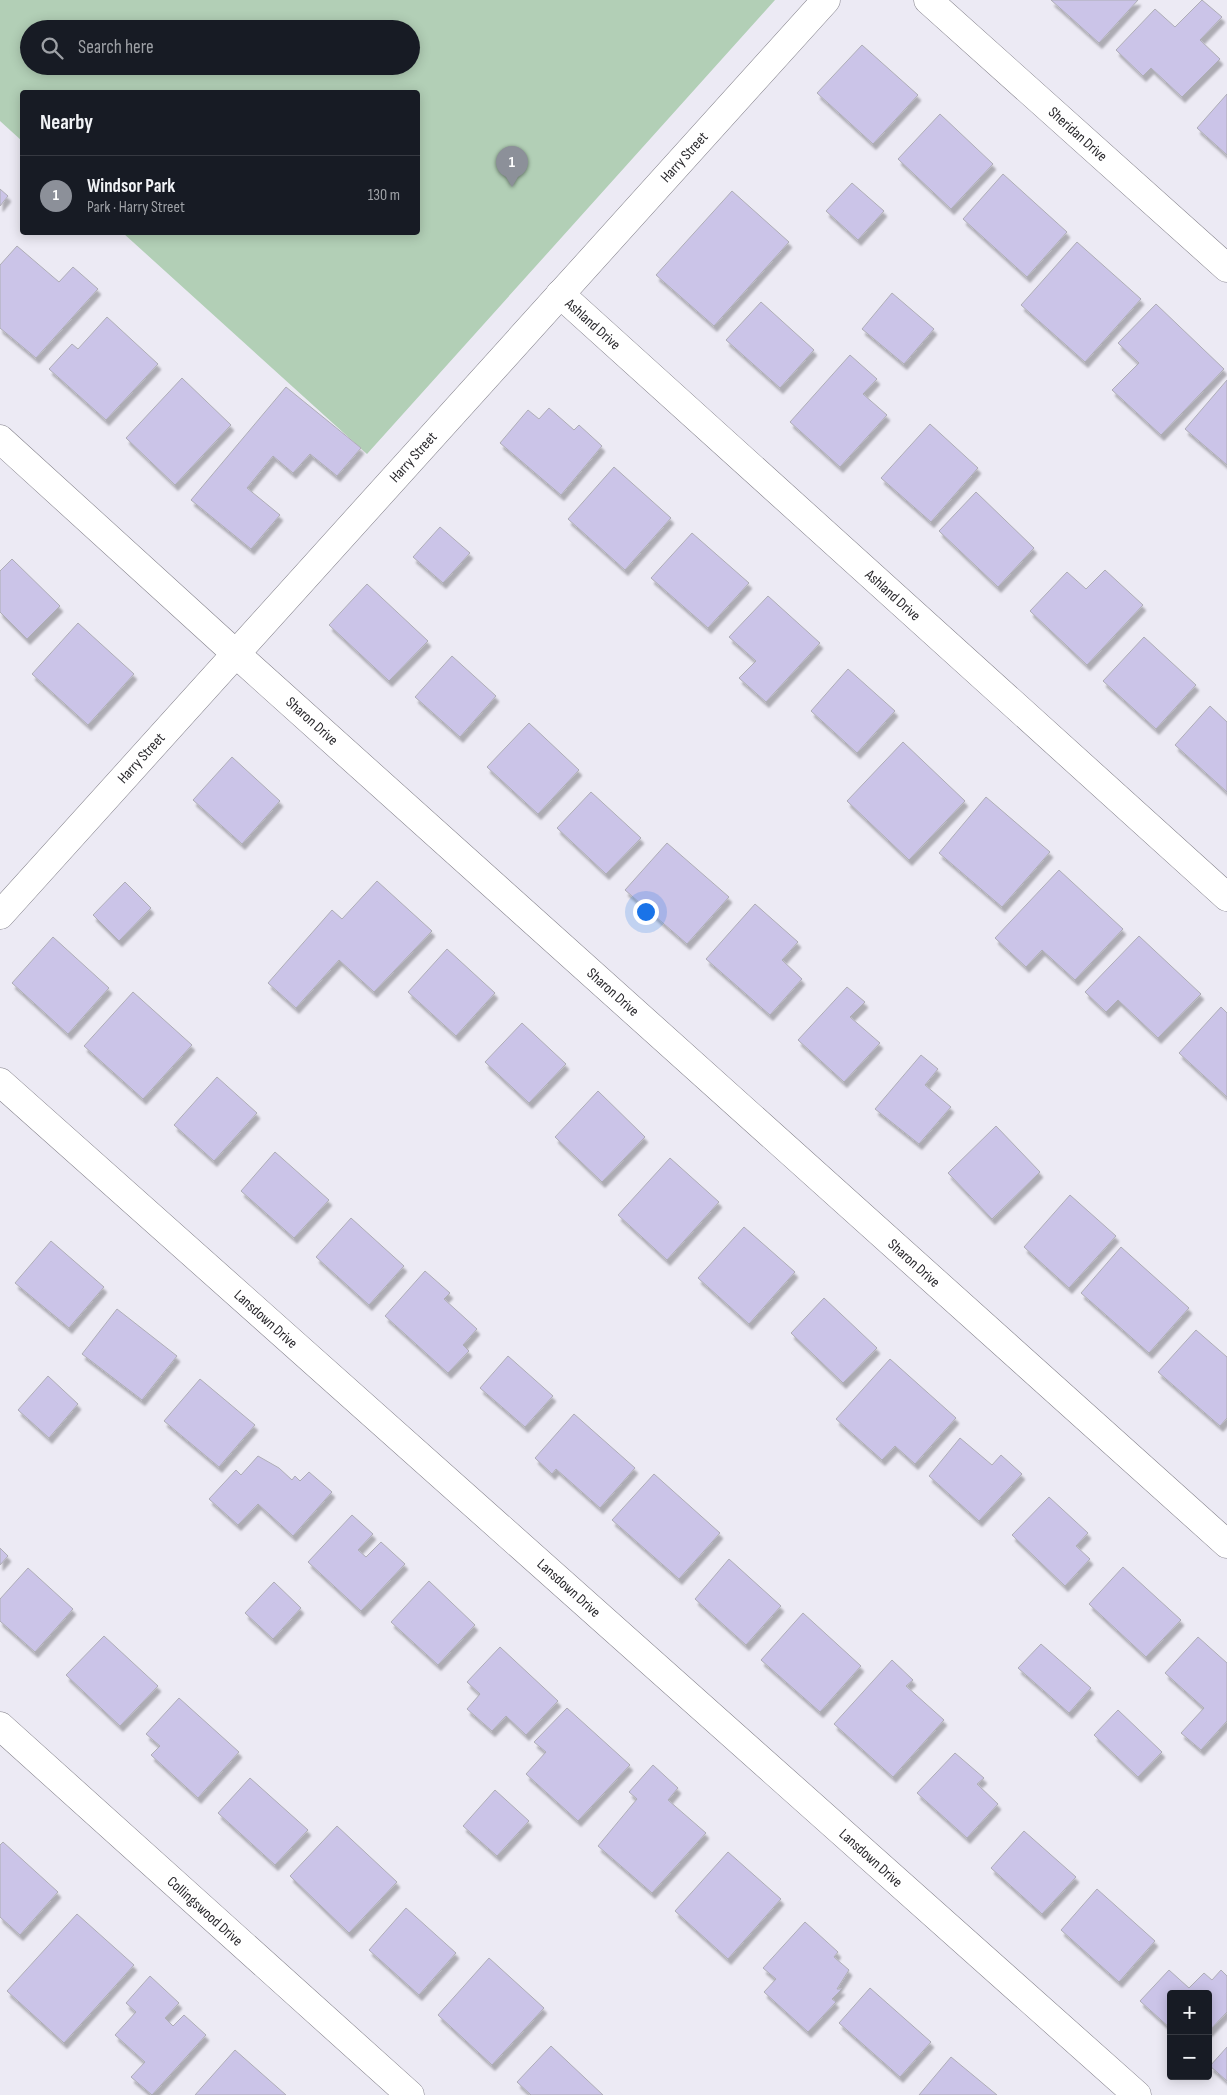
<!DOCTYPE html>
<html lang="en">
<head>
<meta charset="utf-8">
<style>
  body { margin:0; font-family:"Sofia Sans Condensed",sans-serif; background:#242831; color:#f1f3f6 }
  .controls { position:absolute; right:15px; bottom:15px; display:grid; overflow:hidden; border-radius:5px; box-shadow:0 2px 12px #0003 }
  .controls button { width:45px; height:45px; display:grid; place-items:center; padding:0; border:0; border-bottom:1px solid #363941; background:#171b24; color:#f1f3f6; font:25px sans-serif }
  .you { position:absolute; left:645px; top:911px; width:18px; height:18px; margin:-12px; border:4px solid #fff; border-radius:50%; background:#1a73e8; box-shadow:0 0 0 8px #1a73e833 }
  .badge { display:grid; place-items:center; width:32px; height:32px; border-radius:50%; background:#8c9099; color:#fff; font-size:16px; font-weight:700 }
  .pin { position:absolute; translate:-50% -41px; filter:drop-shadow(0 1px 2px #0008) }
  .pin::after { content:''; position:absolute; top:26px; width:18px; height:15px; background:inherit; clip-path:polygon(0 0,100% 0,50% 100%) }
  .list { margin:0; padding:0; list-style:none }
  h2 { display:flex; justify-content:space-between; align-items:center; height:65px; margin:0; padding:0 20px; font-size:21px }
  h2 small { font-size:16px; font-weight:400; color:#9ea1a6 }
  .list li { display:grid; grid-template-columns:32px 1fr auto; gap:15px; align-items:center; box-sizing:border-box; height:80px; padding:0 20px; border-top:1px solid #363941 }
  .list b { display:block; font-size:19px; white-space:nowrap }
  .list p { margin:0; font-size:16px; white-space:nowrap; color:#9ea1a6 }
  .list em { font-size:16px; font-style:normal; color:#9ea1a6 }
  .icon { flex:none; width:28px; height:28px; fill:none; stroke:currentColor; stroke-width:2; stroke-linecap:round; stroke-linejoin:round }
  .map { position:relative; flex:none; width:1227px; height:2095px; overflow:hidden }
  .search { position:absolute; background:#171b24; box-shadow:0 2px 12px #0003; left:20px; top:20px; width:400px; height:55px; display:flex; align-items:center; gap:12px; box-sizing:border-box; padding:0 18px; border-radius:28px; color:#9ea1a6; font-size:19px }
  .panel { position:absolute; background:#171b24; box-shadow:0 2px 12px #0003; left:20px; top:90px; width:400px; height:145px; border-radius:5px }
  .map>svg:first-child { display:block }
  .green { fill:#b2cfb6; fill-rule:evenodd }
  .building { fill:#cbc4e8; stroke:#aeadb6; filter:url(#shadow) }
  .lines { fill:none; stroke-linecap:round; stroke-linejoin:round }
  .minor-casing { stroke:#817f88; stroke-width:29 }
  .minor { stroke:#fff; stroke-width:28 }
  .labels { text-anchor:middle; stroke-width:4; stroke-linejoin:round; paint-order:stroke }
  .street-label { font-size:15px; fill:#2a292d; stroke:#fff }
</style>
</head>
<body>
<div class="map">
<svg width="1227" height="2095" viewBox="0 0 1227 2095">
  <defs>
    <filter id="shadow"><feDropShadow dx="3" dy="5.5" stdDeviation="1" flood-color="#0004"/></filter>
  </defs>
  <rect width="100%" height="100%" fill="#eceaf4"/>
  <path class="green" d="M0 0H775L367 454 123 233 418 232V92H22V141L0 121ZM29 29H411V66H29Z"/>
  <g class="building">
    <path d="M1051 0H1138L1099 43Z"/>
    <path d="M1202 0 1222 17 1200 40 1220 59 1182 97 1151 68 1143 76 1116 50 1155 9 1175 27Z"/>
    <path d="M862 45 918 95 873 144 817 93Z"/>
    <path d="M1227 94V155L1197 128Z"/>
    <path d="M940 114 993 164 951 209 898 159Z"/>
    <path d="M1003 174 1067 232 1027 277 963 219Z"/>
    <path d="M852 183 884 211 858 240 826 211Z"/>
    <path d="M0 189 8 196 0 206Z"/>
    <path d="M732 191 789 242 714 326 656 275Z"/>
    <path d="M1077 242 1141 299 1085 362 1021 305Z"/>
    <path d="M17 246 59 282 73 267 98 289 36 358 0 328V265Z"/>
    <path d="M892 293 934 329 904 364 862 329Z"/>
    <path d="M761 302 814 350 780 388 726 340Z"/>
    <path d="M1156 304 1224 369 1161 435 1112 390 1139 363 1118 343Z"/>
    <path d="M107 317 158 364 106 420 49 369 72 344 78 349Z"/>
    <path d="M850 355 877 379 863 394 887 415 840 467 790 422Z"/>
    <path d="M182 378 231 425 175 485 126 438Z"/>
    <path d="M1227 380V465L1185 429Z"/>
    <path d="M286 387 361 448 337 476 310 454 293 473 273 456 247 488 280 515 251 549 191 500Z"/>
    <path d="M549 408 574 430 579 425 602 446 561 495 500 443 528 410 539 419Z"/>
    <path d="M930 424 978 468 931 522 881 478Z"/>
    <path d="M614 467 671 518 625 570 568 519Z"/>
    <path d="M976 492 1034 548 998 587 939 531Z"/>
    <path d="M440 527 470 553 443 583 413 557Z"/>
    <path d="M692 533 749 583 708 628 651 578Z"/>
    <path d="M12 559 60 606 27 639 0 612V571Z"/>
    <path d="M1105 570 1143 605 1087 665 1030 611 1067 572 1086 589Z"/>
    <path d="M367 584 428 641 389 681 329 625Z"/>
    <path d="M768 596 820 643 766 702 739 678 756 661 729 637Z"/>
    <path d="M78 623 134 674 88 725 32 674Z"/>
    <path d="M1144 637 1196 685 1156 729 1103 681Z"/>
    <path d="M452 656 496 696 460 737 415 697Z"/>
    <path d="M848 669 895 711 857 753 811 711Z"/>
    <path d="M1210 706 1227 722V792L1175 745Z"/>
    <path d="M529 723 579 770 538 814 487 767Z"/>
    <path d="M903 742 965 801 909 860 847 801Z"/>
    <path d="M232 757 280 801 242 844 193 800Z"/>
    <path d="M591 792 641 838 606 874 557 828Z"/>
    <path d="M986 797 1050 852 1002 907 939 853Z"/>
    <path d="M667 843 729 897 687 944 625 890Z"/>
    <path d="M1059 870 1123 929 1075 980 1042 950 1026 967 995 938Z"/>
    <path d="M377 881 432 931 374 992 339 960 296 1008 268 983 332 910 342 919Z"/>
    <path d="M125 882 151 908 119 941 93 915Z"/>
    <path d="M755 904 798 942 782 960 802 979 770 1015 706 959Z"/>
    <path d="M1139 936 1201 994 1158 1038 1118 1000 1106 1012 1085 992Z"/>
    <path d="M53 937 109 988 68 1034 12 983Z"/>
    <path d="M447 949 495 993 456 1036 408 992Z"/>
    <path d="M847 987 865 1002 850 1017 880 1043 844 1082 798 1040Z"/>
    <path d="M133 992 192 1045 143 1099 84 1046Z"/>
    <path d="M1221 1007 1227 1013V1097L1179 1053Z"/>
    <path d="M522 1023 566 1064 529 1103 485 1062Z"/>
    <path d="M921 1055 938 1069 925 1085 951 1107 919 1144 875 1109Z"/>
    <path d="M217 1077 257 1113 214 1161 174 1125Z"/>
    <path d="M598 1091 645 1137 602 1182 555 1137Z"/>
    <path d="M996 1126 1040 1172 992 1219 948 1173Z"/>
    <path d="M275 1152 329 1200 294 1238 241 1191Z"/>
    <path d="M670 1158 719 1202 667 1260 618 1215Z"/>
    <path d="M1070 1195 1116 1236 1069 1288 1024 1247Z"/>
    <path d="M351 1218 404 1266 369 1305 316 1257Z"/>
    <path d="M744 1227 795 1272 749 1324 698 1278Z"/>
    <path d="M51 1241 104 1287 69 1328 15 1283Z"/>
    <path d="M1121 1247 1189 1308 1149 1353 1081 1293Z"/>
    <path d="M425 1271 450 1293 444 1299 477 1329 463 1345 469 1351 448 1373 385 1316Z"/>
    <path d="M824 1298 877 1348 843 1383 791 1333Z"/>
    <path d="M117 1309 177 1356 142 1400 82 1354Z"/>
    <path d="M1196 1330 1227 1357V1418L1220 1426 1158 1372Z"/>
    <path d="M508 1356 553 1396 525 1427 480 1388Z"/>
    <path d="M890 1359 956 1418 915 1464 895 1446 882 1460 836 1419Z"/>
    <path d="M48 1376 78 1404 49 1438 18 1410Z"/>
    <path d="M200 1379 255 1425 219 1467 164 1421Z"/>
    <path d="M574 1414 635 1468 600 1508 556 1469 552 1474 535 1458Z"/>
    <path d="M960 1438 992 1465 1001 1455 1022 1474 979 1521 929 1476Z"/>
    <path d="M258 1456 279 1468 292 1480 295 1476 300 1481 309 1472 332 1492 293 1536 258 1504 238 1525 209 1499 236 1470 241 1475Z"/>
    <path d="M654 1474 720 1533 679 1579 612 1520Z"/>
    <path d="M1049 1497 1088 1533 1076 1546 1090 1559 1065 1586 1012 1535Z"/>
    <path d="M352 1515 373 1534 358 1550 366 1557 381 1542 405 1564 361 1611 308 1562Z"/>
    <path d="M0 1548 8 1556 0 1565Z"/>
    <path d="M729 1559 781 1606 746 1645 695 1599Z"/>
    <path d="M1123 1567 1181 1620 1146 1657 1089 1604Z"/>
    <path d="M28 1568 73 1609 35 1652 0 1621V1599Z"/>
    <path d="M429 1581 475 1625 438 1665 391 1622Z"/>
    <path d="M274 1582 301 1608 273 1639 245 1613Z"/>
    <path d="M803 1613 861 1666 820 1712 761 1660Z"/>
    <path d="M104 1636 158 1686 120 1726 66 1675Z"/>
    <path d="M1198 1637 1227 1663V1721L1201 1750 1181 1733 1204 1708 1165 1673Z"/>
    <path d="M1041 1644 1091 1688 1069 1713 1018 1668Z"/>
    <path d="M500 1647 558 1701 526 1735 506 1716 492 1731 467 1709 480 1694 467 1682Z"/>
    <path d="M892 1660 913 1680 906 1686 944 1720 893 1777 834 1724Z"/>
    <path d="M179 1698 239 1752 198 1798 151 1755 160 1746 146 1734Z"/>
    <path d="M567 1708 630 1765 578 1821 526 1774 546 1752 534 1742Z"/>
    <path d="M1118 1710 1162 1752 1138 1777 1094 1735Z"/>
    <path d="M955 1753 984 1778 977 1784 998 1804 967 1838 917 1793Z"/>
    <path d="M653 1765 678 1788 668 1800 706 1833 652 1893 598 1846 637 1799 629 1792Z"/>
    <path d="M250 1778 308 1830 275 1865 218 1813Z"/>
    <path d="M495 1790 529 1821 497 1856 463 1826Z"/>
    <path d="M337 1826 397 1882 349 1933 290 1876Z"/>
    <path d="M1024 1831 1076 1877 1042 1914 991 1868Z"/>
    <path d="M3 1842 58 1892 20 1935 0 1917V1845Z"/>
    <path d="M728 1852 781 1899 728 1959 675 1911Z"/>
    <path d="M1097 1889 1155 1941 1119 1982 1061 1930Z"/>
    <path d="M406 1908 456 1953 419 1995 369 1950Z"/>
    <path d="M77 1914 134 1965 64 2043 7 1991Z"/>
    <path d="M805 1922 838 1952 834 1957 849 1970 837 1989H842L832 1999 836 2002 808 2032 764 1992 776 1979 763 1968Z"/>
    <path d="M489 1958 544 2008 492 2065 438 2015Z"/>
    <path d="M1169 1970 1189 1988 1204 1973 1212 1980 1221 1970 1227 1976V2012L1208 2032V1994H1171V2029L1140 2001Z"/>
    <path d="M150 1976 179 2003 165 2018 173 2026 184 2015 206 2035 152 2095 131 2077 145 2062 115 2035 136 2012 126 2003Z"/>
    <path d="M870 1988 931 2042 900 2077 839 2023Z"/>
    <path d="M551 2046 603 2095H531L517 2082Z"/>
    <path d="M1227 2047V2081L1210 2066Z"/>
    <path d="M235 2050 286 2095H195Z"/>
    <path d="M951 2057 997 2095H919Z"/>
  </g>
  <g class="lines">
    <defs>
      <g id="minor">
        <path d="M928 0 1227 268"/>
        <path d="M560 294 1227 897"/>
        <path d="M0 439 235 653 1227 1544"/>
        <path d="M0 915 826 0"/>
        <path d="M0 1082 1137 2095"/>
        <path d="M0 1726 410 2095"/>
      </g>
    </defs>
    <use href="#minor" class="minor-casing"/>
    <use href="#minor" class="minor"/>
  </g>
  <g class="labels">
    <g class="street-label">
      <text transform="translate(1078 134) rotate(42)" y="5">Sheridan Drive</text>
      <text transform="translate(684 157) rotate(-48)" y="5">Harry Street</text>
      <text transform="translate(593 324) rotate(42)" y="5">Ashland Drive</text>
      <text transform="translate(413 457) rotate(-48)" y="5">Harry Street</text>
      <text transform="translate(893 595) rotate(42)" y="5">Ashland Drive</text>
      <text transform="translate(312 721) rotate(42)" y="5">Sharon Drive</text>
      <text transform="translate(141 758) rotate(-48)" y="5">Harry Street</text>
      <text transform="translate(613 992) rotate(42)" y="5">Sharon Drive</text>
      <text transform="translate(914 1263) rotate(42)" y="5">Sharon Drive</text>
      <text transform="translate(266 1319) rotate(42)" y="5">Lansdown Drive</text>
      <text transform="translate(569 1588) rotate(42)" y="5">Lansdown Drive</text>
      <text transform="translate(871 1858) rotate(42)" y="5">Lansdown Drive</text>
      <text transform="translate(205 1911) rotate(42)" y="5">Collingswood Drive</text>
    </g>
  </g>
</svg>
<div class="controls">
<button>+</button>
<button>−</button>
</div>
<div class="you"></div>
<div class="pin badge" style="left:512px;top:187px">1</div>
<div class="search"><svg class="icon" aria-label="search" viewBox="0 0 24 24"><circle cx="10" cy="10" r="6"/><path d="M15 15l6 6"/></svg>Search here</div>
<section class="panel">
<h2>Nearby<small></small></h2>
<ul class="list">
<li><span class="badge">1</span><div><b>Windsor Park</b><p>Park · Harry Street</p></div><em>130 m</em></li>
</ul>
</section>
</div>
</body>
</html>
